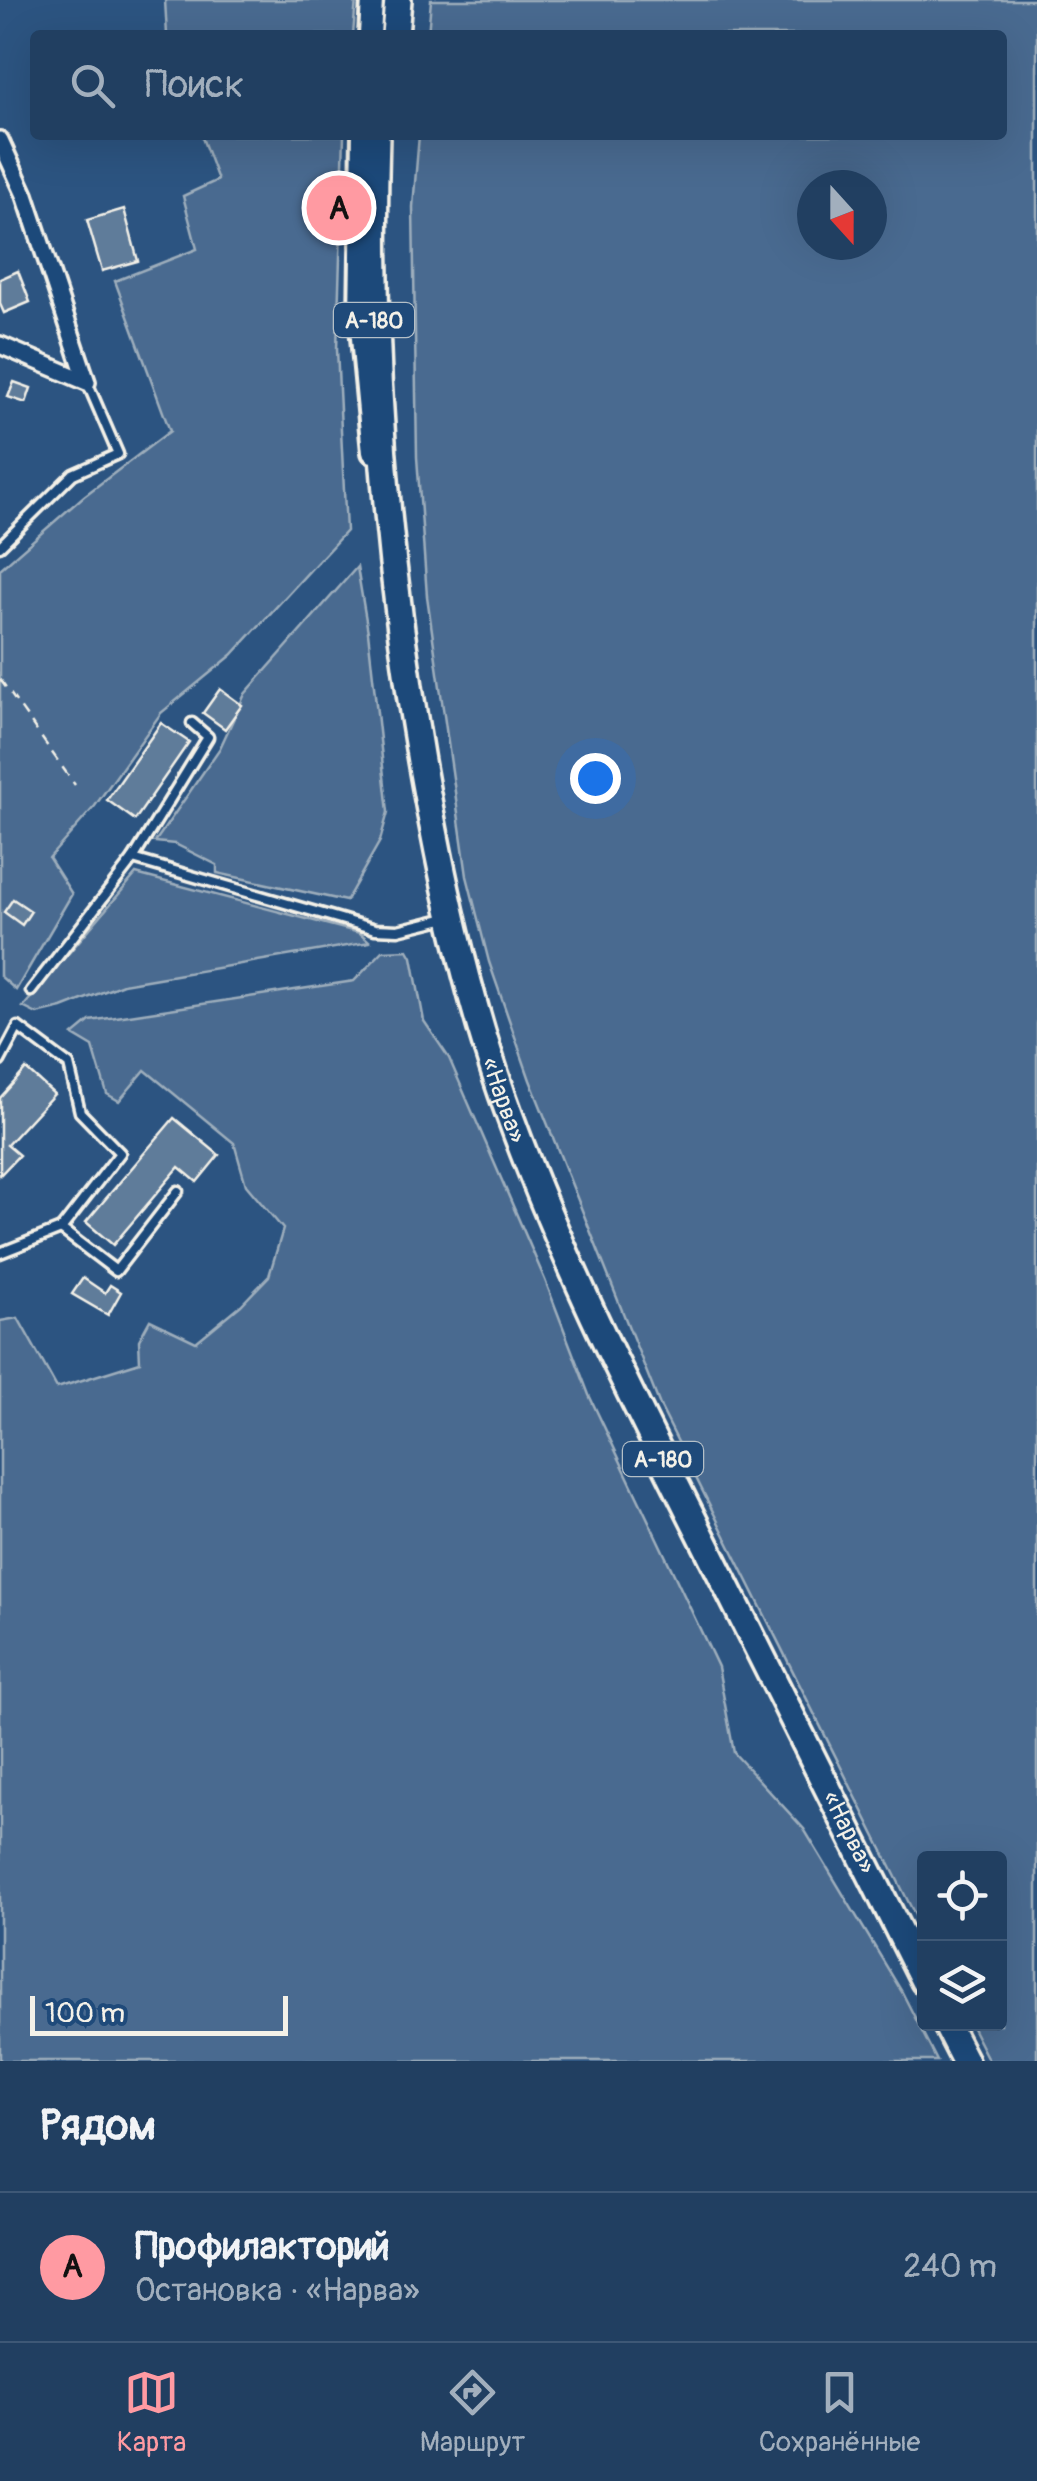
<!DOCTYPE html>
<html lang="ru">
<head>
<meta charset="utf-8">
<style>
  body { margin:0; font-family:Pangolin,sans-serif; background:#294667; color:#f1f3f6 }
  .controls { position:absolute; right:30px; bottom:30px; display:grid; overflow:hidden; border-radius:10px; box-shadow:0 10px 40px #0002 }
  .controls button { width:90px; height:90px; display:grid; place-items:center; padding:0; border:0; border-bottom:2px solid #3e5876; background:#213f61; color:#f1f3f6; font:50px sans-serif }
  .compass { position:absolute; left:797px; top:170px; width:90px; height:90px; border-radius:50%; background:#213f61; box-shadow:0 10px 40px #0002; rotate:159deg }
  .scale { position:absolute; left:30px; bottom:25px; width:258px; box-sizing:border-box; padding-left:10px; border:5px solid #f4f1e8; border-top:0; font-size:28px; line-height:35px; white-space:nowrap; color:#f4f1e8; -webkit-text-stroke:8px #1f4a7a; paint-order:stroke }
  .you { position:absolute; left:595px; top:778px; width:35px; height:35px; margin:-25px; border:8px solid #fff; border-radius:50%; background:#1a73e8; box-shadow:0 0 0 15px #1a73e833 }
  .badge { display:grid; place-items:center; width:65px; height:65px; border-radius:50%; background:#ff9aa2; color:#111; font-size:32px; font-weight:700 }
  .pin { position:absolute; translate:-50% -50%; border:5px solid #fff; box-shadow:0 2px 10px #0006 }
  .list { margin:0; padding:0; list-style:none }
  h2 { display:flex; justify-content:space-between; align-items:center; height:130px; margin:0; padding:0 40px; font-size:42px }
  h2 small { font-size:32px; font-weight:400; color:#a2afbd }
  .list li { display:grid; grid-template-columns:65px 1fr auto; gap:30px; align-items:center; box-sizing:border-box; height:150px; padding:0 40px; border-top:2px solid #3e5876 }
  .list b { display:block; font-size:38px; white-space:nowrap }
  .list p { margin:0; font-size:32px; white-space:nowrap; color:#a2afbd }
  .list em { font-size:32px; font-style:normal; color:#a2afbd }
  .icon { flex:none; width:55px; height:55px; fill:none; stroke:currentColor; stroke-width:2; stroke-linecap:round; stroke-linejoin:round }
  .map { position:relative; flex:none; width:1037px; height:2061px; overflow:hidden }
  .search { position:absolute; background:#213f61; box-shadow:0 10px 40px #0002; left:30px; right:30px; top:30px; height:110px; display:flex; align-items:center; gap:25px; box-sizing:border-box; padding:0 35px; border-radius:10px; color:#a2afbd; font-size:38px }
  .sheet { height:280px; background:#213f61 }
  nav { display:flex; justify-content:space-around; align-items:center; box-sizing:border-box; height:140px; border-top:2px solid #3e5876; background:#213f61; font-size:28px; color:#a2afbd }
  nav a { display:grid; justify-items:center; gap:5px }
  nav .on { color:#ff9aa2 }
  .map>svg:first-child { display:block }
  .green { fill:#496b90; stroke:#9eaebc; stroke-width:2.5; fill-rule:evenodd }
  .building { fill:#5e7b9a; stroke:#f4f1e8; stroke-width:2.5 }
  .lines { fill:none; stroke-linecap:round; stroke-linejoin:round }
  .service-casing { stroke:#f4f1e8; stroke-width:15 }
  .minor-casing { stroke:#f4f1e8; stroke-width:22 }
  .secondary-casing { stroke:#f4f1e8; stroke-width:28 }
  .trunk-casing { stroke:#f4f1e8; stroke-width:32 }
  .path { stroke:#f4f1e8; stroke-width:2.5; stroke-dasharray:10 8; stroke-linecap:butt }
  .service { stroke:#1f4a7a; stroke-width:8 }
  .minor { stroke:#1f4a7a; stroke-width:15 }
  .secondary { stroke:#1f4a7a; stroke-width:20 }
  .trunk { stroke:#1f4a7a; stroke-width:25 }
  .labels { text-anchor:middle; stroke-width:10; stroke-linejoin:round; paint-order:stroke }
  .shield { fill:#1f4a7a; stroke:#b4bfc7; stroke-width:2.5 }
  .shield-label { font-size:22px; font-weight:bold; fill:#f4f1e8 }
  .street-label { font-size:25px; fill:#f4f1e8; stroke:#1f4a7a }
</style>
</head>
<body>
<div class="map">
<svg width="1037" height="2061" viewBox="0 0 1037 2061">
  <rect width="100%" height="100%" fill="#2c5481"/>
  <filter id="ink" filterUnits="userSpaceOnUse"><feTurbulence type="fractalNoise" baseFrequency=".01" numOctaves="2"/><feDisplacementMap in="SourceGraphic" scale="20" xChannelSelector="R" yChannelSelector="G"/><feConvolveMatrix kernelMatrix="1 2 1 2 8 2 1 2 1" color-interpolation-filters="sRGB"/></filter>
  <g filter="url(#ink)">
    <g class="green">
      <path d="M165 0H356L353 35H167Z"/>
      <path d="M431 0H1037V2061H989L970 2024H1000V1858H924V1933L661 1408 530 1080 489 962 467 876 427 596 417 457 413 207 419 135H1002V35H428ZM812 185H872V245H812Z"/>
      <path d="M201 135H344L337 349 346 531 232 655 161 713 95 806 49 858 72 894 16 990 0 976V569L84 496 170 431 115 281 197 249 183 196 218 180Z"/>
      <path d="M357 567 368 632 388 812 380 841 346 901 217 873V865L175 844 155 842 220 748 245 694Z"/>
      <path d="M136 874 360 933 370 942 123 984 62 1008 37 1014 23 1007Z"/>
      <path d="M408 950 412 957 424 1021 449 1058 545 1280 589 1395 718 1667 734 1753 804 1829 902 1992 937 2061H0V1321L18 1318 57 1388 140 1362 139 1340 150 1320 196 1342 241 1305 269 1276 283 1229 246 1185 234 1143 145 1070 119 1101 107 1094 93 1047 73 1035 90 1021 354 981 383 951Z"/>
    </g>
    <g class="building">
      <path d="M124 209 138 261 102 271 87 220Z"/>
      <path d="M18 271 30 302 4 313 0 304V279Z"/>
      <path d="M14 382 31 388 26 403 8 397Z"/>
      <path d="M220 689 242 705 225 729 203 713Z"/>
      <path d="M161 723 189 742 135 820 107 800Z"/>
      <path d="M13 899 31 911 22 925 4 912Z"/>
      <path d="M26 1069 54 1094 7 1145 19 1155 0 1175V1098Z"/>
      <path d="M174 1118 219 1155 197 1182 179 1167 113 1245 86 1222Z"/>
      <path d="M83 1278 105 1293 110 1285 121 1292 108 1315 72 1294Z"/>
    </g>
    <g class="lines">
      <defs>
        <g id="service">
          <path d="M0 546 73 474 118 454 87 382"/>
          <path d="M133 859 375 929 398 930 447 918"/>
          <path d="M31 991 133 859 208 737 192 723"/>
          <path d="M0 1061 18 1027 69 1065 80 1112 120 1153 61 1229"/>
          <path d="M61 1229 116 1271 178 1191"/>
          <path d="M0 1253 61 1229"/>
        </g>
        <path id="minor" d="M0 140 25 195 87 382 0 345"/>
        <g id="secondary">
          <path d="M370 35 372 0"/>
          <path d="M363 135 360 317 373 452"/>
        </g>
        <g id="trunk">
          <path d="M395 35 398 0"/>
          <path id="s1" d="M376 135C369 346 385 553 421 761 441 874 464 985 502 1094 555 1245 628 1390 700 1533 775 1682 850 1831 924 1981"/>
          <path d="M946 2024 965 2061"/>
        </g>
      </defs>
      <use href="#service" class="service-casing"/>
      <use href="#minor" class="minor-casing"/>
      <use href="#secondary" class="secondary-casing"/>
      <use href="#trunk" class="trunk-casing"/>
      <path class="path" d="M0 679 75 785"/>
      <use href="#service" class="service"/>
      <use href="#minor" class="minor"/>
      <use href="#secondary" class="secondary"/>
      <use href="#trunk" class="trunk"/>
    </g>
  </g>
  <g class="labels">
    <g class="shield">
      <rect x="334" y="303" width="80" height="34" rx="8"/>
      <rect x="623" y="1442" width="80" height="34" rx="8"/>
    </g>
    <g class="shield-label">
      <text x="374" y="328">А-180</text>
      <text x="663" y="1467">А-180</text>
    </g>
    <g class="street-label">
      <text dy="9" stroke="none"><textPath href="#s1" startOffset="978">«Нарва»</textPath></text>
      <text dy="9" stroke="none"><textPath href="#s1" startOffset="1788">«Нарва»</textPath></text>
    </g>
  </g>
</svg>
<div class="controls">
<button><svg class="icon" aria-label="locate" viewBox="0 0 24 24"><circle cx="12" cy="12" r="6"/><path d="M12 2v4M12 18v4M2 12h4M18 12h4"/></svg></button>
<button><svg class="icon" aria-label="layers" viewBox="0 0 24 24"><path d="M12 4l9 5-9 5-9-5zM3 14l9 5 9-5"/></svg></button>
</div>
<svg class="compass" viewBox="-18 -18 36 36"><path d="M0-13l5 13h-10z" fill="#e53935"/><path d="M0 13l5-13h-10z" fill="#a2afbd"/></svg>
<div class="scale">100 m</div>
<div class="you"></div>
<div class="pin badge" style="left:339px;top:208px">A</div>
<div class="search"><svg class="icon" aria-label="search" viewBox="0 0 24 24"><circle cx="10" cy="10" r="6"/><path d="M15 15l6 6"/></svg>Поиск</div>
</div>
<section class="sheet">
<h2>Рядом<small></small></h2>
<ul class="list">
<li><span class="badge">A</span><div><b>Профилакторий</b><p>Остановка · «Нарва»</p></div><em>240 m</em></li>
</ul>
</section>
<nav>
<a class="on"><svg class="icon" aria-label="map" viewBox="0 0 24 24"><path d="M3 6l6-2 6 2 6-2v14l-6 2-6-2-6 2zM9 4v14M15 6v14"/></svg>Карта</a>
<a><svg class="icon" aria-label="directions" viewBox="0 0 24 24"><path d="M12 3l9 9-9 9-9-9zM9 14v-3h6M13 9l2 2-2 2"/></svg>Маршрут</a>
<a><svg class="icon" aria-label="saved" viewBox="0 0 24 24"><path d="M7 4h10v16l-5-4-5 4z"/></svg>Сохранённые</a>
</nav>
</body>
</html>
